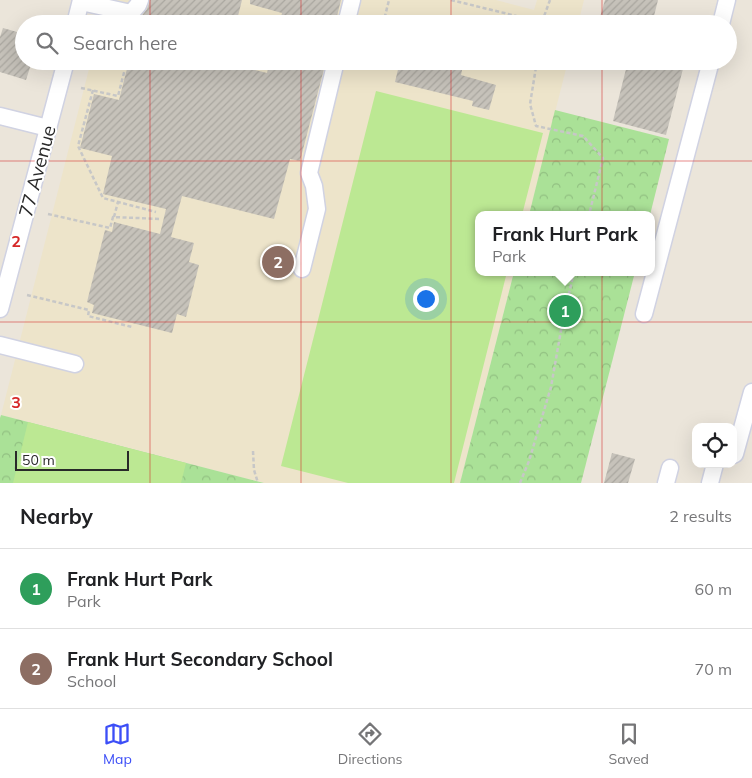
<!DOCTYPE html>
<html lang="en">
<head>
<meta charset="utf-8">
<style>
  body { margin:0; font-family:Mulish,sans-serif; background:#f2f2f2; color:#202124 }
  .controls { position:absolute; right:15px; bottom:15px; display:grid; overflow:hidden; border-radius:10px; box-shadow:0 5px 20px #0002 }
  .controls button { width:45px; height:45px; display:grid; place-items:center; padding:0; border:0; border-bottom:1px solid #e0e0e0; background:#fff; color:#202124; font:25px sans-serif }
  .scale { position:absolute; left:15px; bottom:12px; width:114px; box-sizing:border-box; padding-left:5px; border:2px solid #292929; border-top:0; font-size:14px; line-height:18px; white-space:nowrap; color:#292929; -webkit-text-stroke:4px #fff; paint-order:stroke }
  .you { position:absolute; left:425px; top:298px; width:18px; height:18px; margin:-12px; border:4px solid #fff; border-radius:50%; background:#1a73e8; box-shadow:0 0 0 8px #1a73e833 }
  .badge { display:grid; place-items:center; width:32px; height:32px; border-radius:50%; background:#3c4ef7; color:#fff; font-size:16px; font-weight:700 }
  .pin { position:absolute; translate:-50% -50%; border:2px solid #fff; box-shadow:0 1px 5px #0006 }
  .popup { position:absolute; left:475px; top:211px; width:180px; height:65px; box-sizing:border-box; display:grid; place-content:center; border-radius:10px; background:#fff; filter:drop-shadow(0 1px 4px #0005); font-size:16px; white-space:nowrap; color:#757577 }
  .popup b { font-size:19px; color:#202124 }
  .popup::after { content:''; position:absolute; left:50%; top:100%; margin-left:-10px; border:10px solid transparent; border-top-color:#fff }
  .list { margin:0; padding:0; list-style:none }
  h2 { display:flex; justify-content:space-between; align-items:center; height:65px; margin:0; padding:0 20px; font-size:21px }
  h2 small { font-size:16px; font-weight:400; color:#757577 }
  .list li { display:grid; grid-template-columns:32px 1fr auto; gap:15px; align-items:center; box-sizing:border-box; height:80px; padding:0 20px; border-top:1px solid #e0e0e0 }
  .list b { display:block; font-size:19px; white-space:nowrap }
  .list p { margin:0; font-size:16px; white-space:nowrap; color:#757577 }
  .list em { font-size:16px; font-style:normal; color:#757577 }
  .icon { flex:none; width:28px; height:28px; fill:none; stroke:currentColor; stroke-width:2; stroke-linecap:round; stroke-linejoin:round }
  .map { position:relative; flex:none; width:752px; height:483px; overflow:hidden }
  .search { position:absolute; background:#fff; box-shadow:0 5px 20px #0002; left:15px; right:15px; top:15px; height:55px; display:flex; align-items:center; gap:12px; box-sizing:border-box; padding:0 18px; border-radius:28px; color:#757577; font-size:19px }
  .sheet { height:225px; background:#fff }
  nav { display:flex; justify-content:space-around; align-items:center; box-sizing:border-box; height:70px; border-top:1px solid #e0e0e0; background:#fff; font-size:14px; color:#757577 }
  nav a { display:grid; justify-items:center; gap:2px }
  nav .on { color:#3c4ef7 }
  .map>svg:first-child { display:block }
  .education { fill:#ede4ca }
  .park { fill:url(#park-crowns) }
  .pitch { fill:#bce893 }
  .building { fill:url(#building-hatch) }
  .lines { fill:none; stroke-linecap:round; stroke-linejoin:round }
  .minor-casing { stroke:#d0d2e2; stroke-width:19 }
  .path { stroke:#c7c7c7; stroke-width:2.5; stroke-dasharray:4 2.5; stroke-linecap:butt }
  .minor { stroke:#fff; stroke-width:16 }
  .grid { fill:none; stroke:#d62828; stroke-width:1; stroke-opacity:0.55 }
  .labels { text-anchor:middle; stroke-width:4; stroke-linejoin:round; paint-order:stroke }
  .street-label { font-size:19px; fill:#292929; stroke:#fff }
  .grid-label { font-size:16px; text-anchor:middle; font-weight:bold; fill:#d62828; stroke:#fff; stroke-width:4; stroke-linejoin:round; paint-order:stroke }
</style>
</head>
<body>
<div class="map">
<svg width="752" height="483" viewBox="0 0 752 483">
  <defs>
    <pattern id="park-crowns" width="20" height="18" patternUnits="userSpaceOnUse" patternTransform="scale(1.25)"><rect width="20" height="18" fill="#aae197"/><path d="M2 6a3 3 0 1 1 6 0M12 15a3 3 0 1 1 6 0" fill="none" stroke="#92c182"/></pattern>
    <pattern id="building-hatch" width="6" height="6" patternUnits="userSpaceOnUse" patternTransform="scale(1.25)"><rect width="6" height="6" fill="#c6c2ba"/><path d="M-1 1l2-2M0 6l6-6M5 7l2-2" fill="none" stroke="#aaa7a0"/></pattern>
  </defs>
  <rect width="100%" height="100%" fill="#ebe5da"/>
  <g class="education">
    <path d="M107 0H496L534 10 537 0H584L578 24H101Z"/>
    <path d="M91 61H568L529 215H479V272H514L460 483H264L1 415Z"/>
  </g>
  <g class="park">
    <path d="M555 110 669 139 650 215H529Z"/>
    <path d="M514 272H635L581 483H460Z"/>
    <path d="M1 415 264 483H0V418Z"/>
  </g>
  <g class="pitch">
    <path d="M376 91 543 133 522 215H479V272H507L454 483H348L281 466Z"/>
    <path d="M28 422 186 463 181 483H13Z"/>
  </g>
  <g class="building">
    <path d="M150 0H242L236 24H138L139 19 147 9Z"/>
    <path d="M250 0H341L335 24H279L282 13 250 4Z"/>
    <path d="M605 0H658L652 24H598Z"/>
    <path d="M3 28 24 34V61H32L26 80 0 72V37Z"/>
    <path d="M129 61H220L267 73 270 61H326L300 161 290 159 274 219 182 196 171 237 194 243 189 262 199 265 186 317 177 314 172 333 92 313 94 305 87 302 105 230 112 232 114 222 160 234 166 209 103 194 112 156 80 148 94 94 119 100Z"/>
    <path d="M400 61H464L461 75 496 85 489 110 472 106 473 101 395 82Z"/>
    <path d="M628 61H685L666 135 613 121Z"/>
    <path d="M612 453 635 459 628 483H604Z"/>
  </g>
  <g class="lines">
    <defs>
      <g id="minor">
        <path d="M81 2 131 13 138 5 140 0"/>
        <path d="M75 24 81 0"/>
        <path d="M346 24 352 0"/>
        <path d="M721 24 727 0"/>
        <path d="M0 116 48 128"/>
        <path d="M302 269 317 209 314 186 309 173 336 61"/>
        <path d="M0 309 66 61"/>
        <path d="M644 314 711 61"/>
        <path d="M0 345 75 364"/>
        <path d="M733 455 735 454 752 392"/>
        <path d="M666 483 670 468"/>
        <path d="M710 483 715 464"/>
      </g>
    </defs>
    <use href="#minor" class="minor-casing"/>
    <g class="path">
      <path d="M451 0 541 22"/>
      <path d="M542 22 550 0"/>
      <path d="M383 24 389 0"/>
      <path d="M537 61 530 104 536 126 583 136 603 158 589 215"/>
      <path d="M81 88 118 96 127 61"/>
      <path d="M93 90 78 146 103 198 156 212"/>
      <path d="M48 214 110 228 113 217 161 219"/>
      <path d="M114 217 118 202"/>
      <path d="M27 295 89 310 88 316 132 327"/>
      <path d="M253 451 254 470 258 483"/>
      <path d="M520 483 529 461 551 387 563 319 574 272"/>
    </g>
    <use href="#minor" class="minor"/>
  </g>
  <path class="grid" d="M150 0V24M301 0V24M451 0V24M602 0V24M150 61V483M301 61V483M451 61V483M602 61V483M0 161H752M0 322H752"/>
  <g class="labels">
    <g class="street-label">
      <text transform="translate(37 171) rotate(-75)" y="7">77 Avenue</text>
    </g>
  </g>
  <g class="grid-label">
    <text x="16" y="247">2</text>
    <text x="16" y="408">3</text>
  </g>
</svg>
<div class="controls">
<button><svg class="icon" aria-label="locate" viewBox="0 0 24 24"><circle cx="12" cy="12" r="6"/><path d="M12 2v4M12 18v4M2 12h4M18 12h4"/></svg></button>
</div>
<div class="scale">50 m</div>
<div class="you"></div>
<div class="pin badge" style="left:565px;top:311px;background:#2e9e5b">1</div>
<div class="popup"><b>Frank Hurt Park</b>Park</div>
<div class="pin badge" style="left:278px;top:262px;background:#8d6e63">2</div>
<div class="search"><svg class="icon" aria-label="search" viewBox="0 0 24 24"><circle cx="10" cy="10" r="6"/><path d="M15 15l6 6"/></svg>Search here</div>
</div>
<section class="sheet">
<h2>Nearby<small>2 results</small></h2>
<ul class="list">
<li><span class="badge" style="background:#2e9e5b">1</span><div><b>Frank Hurt Park</b><p>Park</p></div><em>60 m</em></li>
<li><span class="badge" style="background:#8d6e63">2</span><div><b>Frank Hurt Secondary School</b><p>School</p></div><em>70 m</em></li>
</ul>
</section>
<nav>
<a class="on"><svg class="icon" aria-label="map" viewBox="0 0 24 24"><path d="M3 6l6-2 6 2 6-2v14l-6 2-6-2-6 2zM9 4v14M15 6v14"/></svg>Map</a>
<a><svg class="icon" aria-label="directions" viewBox="0 0 24 24"><path d="M12 3l9 9-9 9-9-9zM9 14v-3h6M13 9l2 2-2 2"/></svg>Directions</a>
<a><svg class="icon" aria-label="saved" viewBox="0 0 24 24"><path d="M7 4h10v16l-5-4-5 4z"/></svg>Saved</a>
</nav>
</body>
</html>
